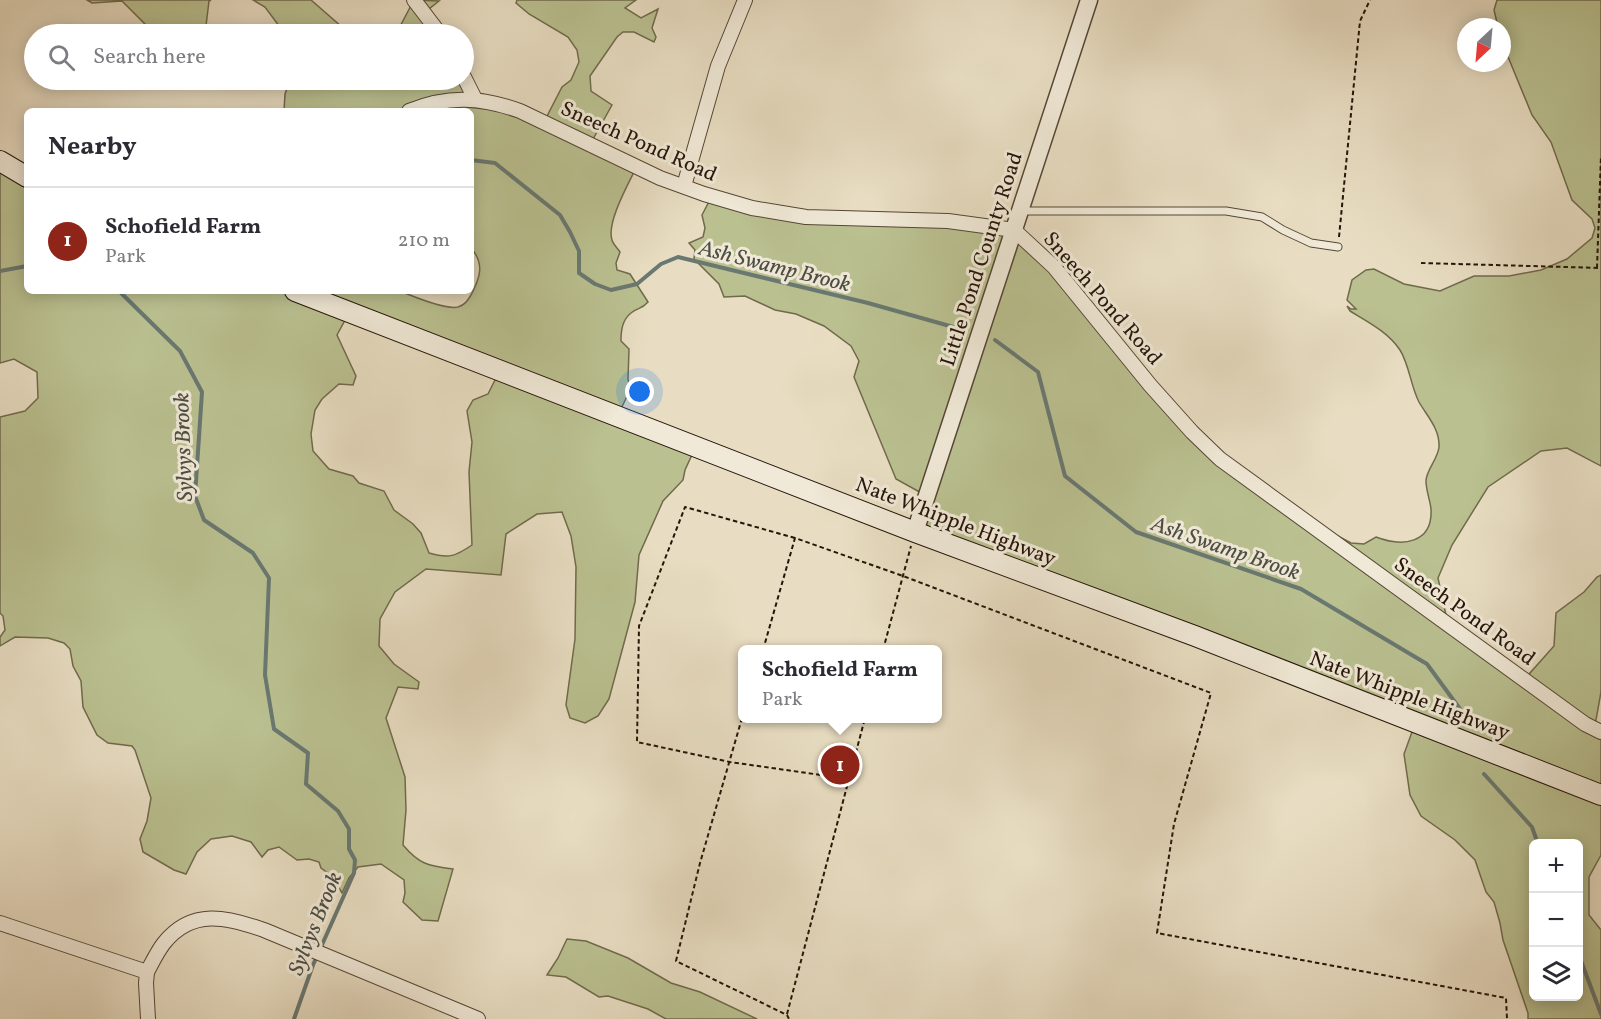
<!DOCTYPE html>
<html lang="en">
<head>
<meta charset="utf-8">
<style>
  body { margin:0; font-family:Vollkorn,serif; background:#f7f7f7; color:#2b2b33 }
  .controls { position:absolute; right:18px; bottom:18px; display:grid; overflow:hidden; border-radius:9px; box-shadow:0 3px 15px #0003 }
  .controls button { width:54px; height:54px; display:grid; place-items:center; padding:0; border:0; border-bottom:2px solid #e1e1e2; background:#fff; color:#2b2b33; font:30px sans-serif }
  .compass { position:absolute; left:1457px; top:18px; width:54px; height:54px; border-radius:50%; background:#fff; box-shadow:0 3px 15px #0003; rotate:206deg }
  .you { position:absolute; left:640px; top:392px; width:21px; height:21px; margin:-15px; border:4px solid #fff; border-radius:50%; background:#1a73e8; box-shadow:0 0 0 9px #1a73e833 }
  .badge { display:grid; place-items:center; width:39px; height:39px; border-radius:50%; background:#8f2418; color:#fff; font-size:20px; font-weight:700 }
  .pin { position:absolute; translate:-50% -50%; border:3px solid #fff; box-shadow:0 2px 6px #0006 }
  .popup { position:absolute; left:738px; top:645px; width:204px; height:78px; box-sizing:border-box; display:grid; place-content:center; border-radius:9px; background:#fff; filter:drop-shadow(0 2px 4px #0005); font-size:20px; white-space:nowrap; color:#7c7c81 }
  .popup b { font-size:22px; color:#2b2b33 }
  .popup::after { content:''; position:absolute; left:50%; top:100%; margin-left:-12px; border:12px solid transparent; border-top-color:#fff }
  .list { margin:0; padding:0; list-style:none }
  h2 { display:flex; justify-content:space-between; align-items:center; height:78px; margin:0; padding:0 24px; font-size:26px }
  h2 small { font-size:20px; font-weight:400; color:#7c7c81 }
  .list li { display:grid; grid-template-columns:39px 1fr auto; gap:18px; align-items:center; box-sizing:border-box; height:108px; padding:0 24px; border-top:2px solid #e1e1e2 }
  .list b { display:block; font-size:22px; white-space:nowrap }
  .list p { margin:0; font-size:20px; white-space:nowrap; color:#7c7c81 }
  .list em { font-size:20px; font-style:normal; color:#7c7c81 }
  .icon { flex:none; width:33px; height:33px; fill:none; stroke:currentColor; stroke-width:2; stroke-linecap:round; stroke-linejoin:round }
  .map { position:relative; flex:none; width:1601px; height:1019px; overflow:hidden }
  .search { position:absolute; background:#fff; box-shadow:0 3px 15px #0003; left:24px; top:24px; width:450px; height:66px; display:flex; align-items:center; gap:15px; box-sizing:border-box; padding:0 21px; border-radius:33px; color:#7c7c81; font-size:22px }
  .panel { position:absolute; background:#fff; box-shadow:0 3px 15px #0003; left:24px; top:108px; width:450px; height:186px; border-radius:9px }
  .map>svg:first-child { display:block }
  .green { fill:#bac090; stroke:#706a4c; stroke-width:1.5; fill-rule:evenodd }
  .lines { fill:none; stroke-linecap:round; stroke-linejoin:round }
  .stream { stroke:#697871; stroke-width:4 }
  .service-casing { stroke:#564636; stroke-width:9 }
  .minor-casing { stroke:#564636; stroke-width:16 }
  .tertiary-casing { stroke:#564636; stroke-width:19 }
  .secondary-casing { stroke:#251408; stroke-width:22 }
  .path { stroke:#251408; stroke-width:2; stroke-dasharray:4.5 3; stroke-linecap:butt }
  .service { stroke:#f0e9d7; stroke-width:7 }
  .minor { stroke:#f0e9d7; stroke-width:14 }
  .tertiary { stroke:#f0e9d7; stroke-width:16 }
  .secondary { stroke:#f0e9d7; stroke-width:20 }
  .labels { text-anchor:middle; stroke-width:6; stroke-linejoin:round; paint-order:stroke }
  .street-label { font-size:21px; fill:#251408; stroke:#f0e9d7 }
  .water-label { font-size:22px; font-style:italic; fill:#4d4e45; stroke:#f0e9d7 }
</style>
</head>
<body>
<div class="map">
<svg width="1601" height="1019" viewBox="0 0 1601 1019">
  <rect width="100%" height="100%" fill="#e8ddc2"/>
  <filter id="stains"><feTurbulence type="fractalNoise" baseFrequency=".00333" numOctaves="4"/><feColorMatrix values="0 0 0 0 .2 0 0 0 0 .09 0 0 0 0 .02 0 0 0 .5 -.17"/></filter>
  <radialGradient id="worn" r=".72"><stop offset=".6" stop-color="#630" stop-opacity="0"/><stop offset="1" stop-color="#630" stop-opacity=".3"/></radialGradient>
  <g class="green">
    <path d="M87 0H211L209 1 205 34H182L164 27 146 25 122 1 92 3Z"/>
    <path d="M253 0H311L350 34H285L265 7Z"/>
    <path d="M414 0 439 1 429 9 446 34H396Z"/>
    <path d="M517 0H636L625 8 641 18 658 9 652 28 656 37 654 42 634 32H623L617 37 590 76 591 91 612 105 592 141 638 164C630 181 606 222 612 240 613 244 618 249 620 252L616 263 617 270 630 274 648 302C641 310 638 307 631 313 622 320 621 331 621 341L629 349 628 380 631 388 619 413 697 444 685 470 683 480 663 501 639 555 635 602 609 699 598 716 585 723 570 718 566 705 575 639 576 567 571 536 562 512 537 514 506 534 501 575 426 569 395 592 380 619 379 646 394 664 419 682 418 689 398 687 386 718 405 777 406 810 403 845C419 864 428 866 453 869L438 921 422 920 403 902 405 893 404 880 381 864 358 867 349 878 342 893 332 876 321 868 319 862 309 859 297 860 279 847 268 850 262 857 251 842 232 836 211 839 197 852 186 874 174 870 143 852 140 839 147 821 151 798 135 750 132 746 108 743 97 735 83 707 81 681 73 666 70 649 64 643 48 638 15 637 0 646V637L5 630 3 616 0 613V417L25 411 38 398 37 372 14 359 0 363V159L27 173V291H400C412 296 446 310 458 307 465 305 468 300 471 295 480 278 485 264 471 248V111H284L285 94 290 80H464V69L475 92 497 98 546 118 562 87 571 80 579 62 577 50 568 37 529 14 516 3ZM350 311 500 370 488 394 473 400 467 411 472 442 469 472 472 545C456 556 449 559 429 553L421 533 413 524 394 510 384 491 359 483 353 476 329 469 313 451 311 434 315 410 322 399 339 384 353 385 356 376 337 335Z"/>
    <path d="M1497 0H1601V466L1567 448 1541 451 1488 487 1452 545 1438 578 1449 629 1522 682 1554 646 1556 613 1584 592 1597 577 1601 575V692L1594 731 1601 735V855L1589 877V915L1601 930V1019H1528V1013L1503 940 1500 923 1494 902 1486 892 1475 860 1455 840 1421 816 1410 795 1404 754 1416 721 919 527 925 495 896 479 854 377 859 361 851 346 824 326 796 314 775 310 745 296 724 297 719 284 694 259 695 250 689 243 703 237 705 228 702 215 714 192 788 212 1014 229 1212 455 1304 518 1351 543 1364 544 1376 537C1402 547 1433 544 1431 509 1430 500 1426 490 1426 481 1426 470 1438 459 1439 447 1440 429 1427 416 1419 402 1411 387 1409 364 1400 350 1388 332 1368 322 1350 311L1347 306 1351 309H1356L1347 300 1352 280 1366 270 1374 269 1404 284 1440 291 1474 276H1509L1541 270 1567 259 1592 238 1595 228 1592 219 1572 200 1551 142 1532 115 1504 47 1502 27H1498L1494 10ZM1534 844H1578V996H1534Z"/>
    <path d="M567 939 586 941 628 958 671 983 700 992 757 1019H666L648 1009 608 996 599 997 566 977 547 975 558 958Z"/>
  </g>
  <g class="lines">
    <g class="stream">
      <path d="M471 160 495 163 560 215 570 232 579 251V273L595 284 611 290 637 284 661 264 678 257 868 303 964 330"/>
      <path d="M0 271 27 266"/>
      <path d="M119 291 180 351 202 392 195 496 204 520 253 553 269 578 265 675 274 729 308 753 306 784 338 811 349 829V849L355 860 354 873 313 965 294 1019"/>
      <path d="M995 340 1038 372 1065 476 1136 532 1301 589 1427 664 1471 724"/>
      <path d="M1484 774 1532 827 1538 844"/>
      <path d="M1578 953 1601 1014"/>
    </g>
    <defs>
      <path id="service" d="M1020 211H1226L1262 217 1283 230 1311 243 1338 247"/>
      <g id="minor">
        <path d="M414 0 440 34"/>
        <path d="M464 77 475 99"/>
        <path d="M409 111C448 95 481 97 520 111L660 178 704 194 752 208 806 217 948 221 1014 230 1054 267 1150 385 1192 432 1220 459 1585 724 1601 732"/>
        <path d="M684 186 718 66 745 0"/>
        <path d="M0 923 147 972 146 983 148 1019"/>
        <path d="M147 972C152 963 157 952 164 943 192 908 227 917 264 930L478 1019"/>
      </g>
      <path id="tertiary" d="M915 532 1089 0"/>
      <g id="secondary">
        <path d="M0 161 27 177"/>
        <path d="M295 291 915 532 1195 636 1601 795"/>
      </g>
    </defs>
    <use href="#service" class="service-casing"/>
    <use href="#minor" class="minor-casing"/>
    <use href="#tertiary" class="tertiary-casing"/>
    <use href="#secondary" class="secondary-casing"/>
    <g class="path">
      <path d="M1339 237 1360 21 1370 0"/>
      <path d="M1421 263 1601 268"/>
      <path d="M1597 268 1601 156"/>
      <path d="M795 538 685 507 639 626 637 742 730 762 849 779"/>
      <path d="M763 650 795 538 903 576 1211 693 1174 824 1157 933 1506 998 1507 1019"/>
      <path d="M883 650 911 546"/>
      <path d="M742 718 700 863 676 961 787 1015 789 1019"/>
      <path d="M787 1014 865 718"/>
    </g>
    <use href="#service" class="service"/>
    <use href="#minor" class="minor"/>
    <use href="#tertiary" class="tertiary"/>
    <use href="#secondary" class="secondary"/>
  </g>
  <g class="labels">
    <g class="street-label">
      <text transform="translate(639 141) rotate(24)" y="7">Sneech Pond Road</text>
      <text transform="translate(981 259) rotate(-72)" y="7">Little Pond County Road</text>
      <text transform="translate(1103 298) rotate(49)" y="7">Sneech Pond Road</text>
      <text transform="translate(956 521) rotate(21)" y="7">Nate Whipple Highway</text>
      <text transform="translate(1465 611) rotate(36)" y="7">Sneech Pond Road</text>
      <text transform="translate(1410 695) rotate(21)" y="7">Nate Whipple Highway</text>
    </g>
    <g class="water-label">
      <text transform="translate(775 265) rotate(14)" y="8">Ash Swamp Brook</text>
      <text transform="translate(182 447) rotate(-92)" y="8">Sylvys Brook</text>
      <text transform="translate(1226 547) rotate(19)" y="8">Ash Swamp Brook</text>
      <text transform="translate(314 923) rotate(-68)" y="8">Sylvys Brook</text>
    </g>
  </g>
  <rect width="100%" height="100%" filter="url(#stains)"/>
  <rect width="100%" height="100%" fill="url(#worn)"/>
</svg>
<div class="controls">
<button>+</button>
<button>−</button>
<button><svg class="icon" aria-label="layers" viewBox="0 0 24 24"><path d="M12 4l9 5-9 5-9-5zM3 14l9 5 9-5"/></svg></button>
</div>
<svg class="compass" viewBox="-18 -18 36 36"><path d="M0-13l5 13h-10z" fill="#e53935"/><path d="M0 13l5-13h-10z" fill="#7c7c81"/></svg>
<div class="you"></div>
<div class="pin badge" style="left:840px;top:765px">1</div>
<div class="popup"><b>Schofield Farm</b>Park</div>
<div class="search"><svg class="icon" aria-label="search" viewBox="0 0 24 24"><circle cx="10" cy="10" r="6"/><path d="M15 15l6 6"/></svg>Search here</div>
<section class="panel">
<h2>Nearby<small></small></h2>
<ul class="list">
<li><span class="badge">1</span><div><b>Schofield Farm</b><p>Park</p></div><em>210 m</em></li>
</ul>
</section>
</div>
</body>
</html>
